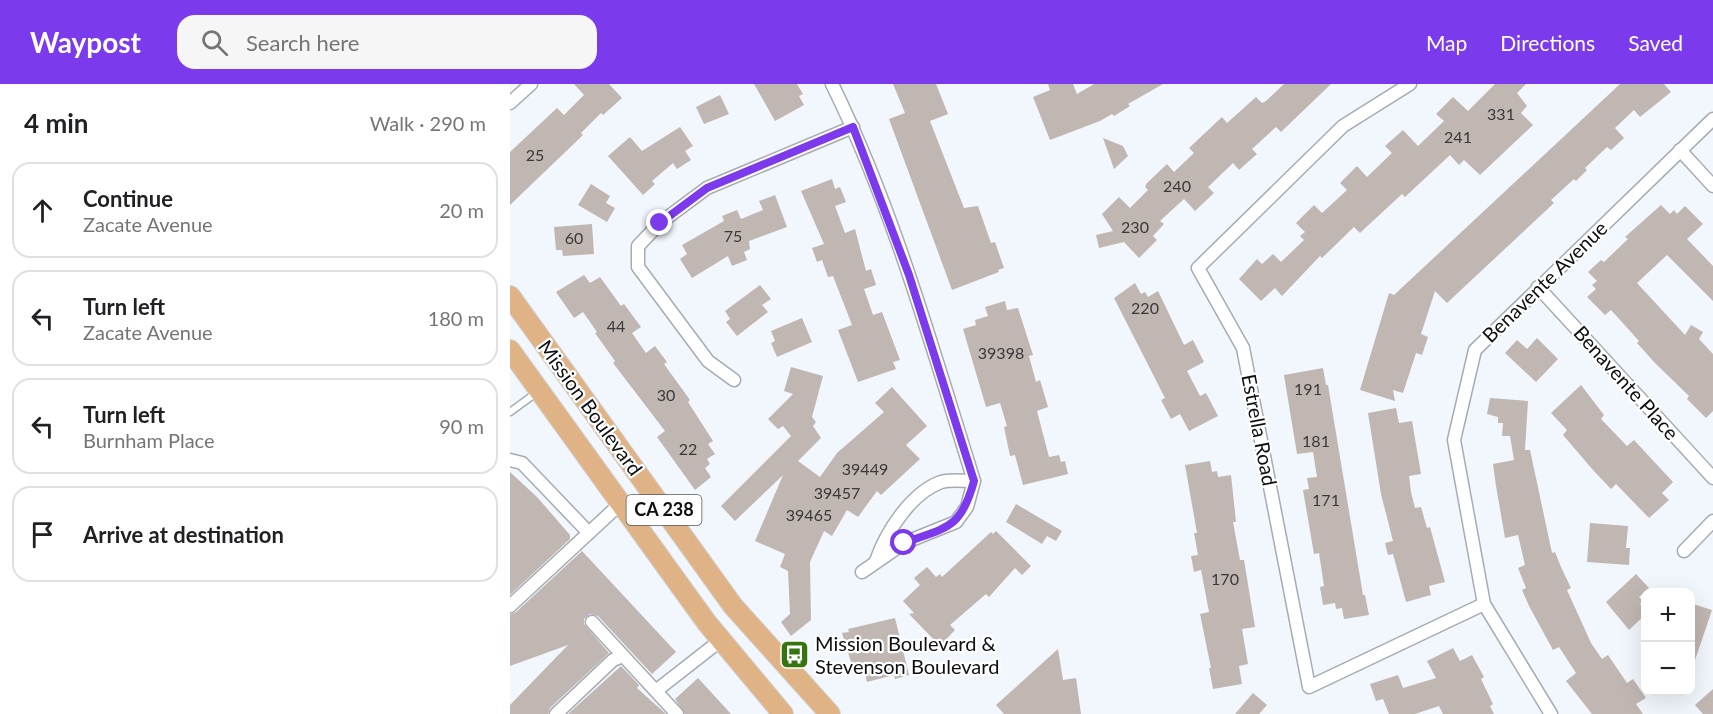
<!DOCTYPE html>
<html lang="en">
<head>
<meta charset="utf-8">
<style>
  body { margin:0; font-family:Lato,sans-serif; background:#f6f6f6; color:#202124 }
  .controls { position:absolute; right:18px; bottom:18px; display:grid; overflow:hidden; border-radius:12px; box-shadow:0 6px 24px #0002 }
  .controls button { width:54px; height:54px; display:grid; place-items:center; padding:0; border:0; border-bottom:2px solid #e0e0e0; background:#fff; color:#202124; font:30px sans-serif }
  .stop { position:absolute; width:18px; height:18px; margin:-14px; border:4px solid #7c3aed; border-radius:50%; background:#fff }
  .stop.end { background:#7c3aed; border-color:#fff; box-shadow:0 2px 6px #0008 }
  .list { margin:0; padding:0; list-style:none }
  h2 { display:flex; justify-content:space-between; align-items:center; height:78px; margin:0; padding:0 24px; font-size:26px }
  h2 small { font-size:20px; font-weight:400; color:#757577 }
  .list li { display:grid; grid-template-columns:39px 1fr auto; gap:18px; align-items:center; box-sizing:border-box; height:96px; margin:0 12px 12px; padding:0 12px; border:2px solid #e0e0e0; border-radius:18px }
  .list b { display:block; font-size:22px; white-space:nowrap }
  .list p { margin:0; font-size:20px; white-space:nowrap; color:#757577 }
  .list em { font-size:20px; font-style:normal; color:#757577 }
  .icon { flex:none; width:33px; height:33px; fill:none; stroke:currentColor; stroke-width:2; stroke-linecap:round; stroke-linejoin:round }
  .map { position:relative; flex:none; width:1203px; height:630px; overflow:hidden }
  header { display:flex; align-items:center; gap:36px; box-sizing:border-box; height:84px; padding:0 30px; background:#7c3aed; color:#fff }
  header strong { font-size:28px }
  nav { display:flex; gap:33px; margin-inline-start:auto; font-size:21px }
  .search { width:420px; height:54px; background:#f6f6f6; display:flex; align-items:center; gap:15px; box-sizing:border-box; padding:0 21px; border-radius:18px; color:#757577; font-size:22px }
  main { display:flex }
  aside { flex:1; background:#fff }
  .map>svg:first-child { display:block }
  .building { fill:#c0b6b2 }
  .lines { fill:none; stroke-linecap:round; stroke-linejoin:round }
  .service-casing { stroke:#a6abb4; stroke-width:9 }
  .minor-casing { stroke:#a6abb4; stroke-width:15 }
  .primary-casing { stroke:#d3d4d4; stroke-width:22 }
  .service { stroke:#fff; stroke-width:6 }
  .minor { stroke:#fff; stroke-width:12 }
  .primary { stroke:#dfb386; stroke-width:20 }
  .route { stroke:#7c3aed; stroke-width:8 }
  .labels { text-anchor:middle; stroke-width:4.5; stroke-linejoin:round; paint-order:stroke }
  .number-label { font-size:16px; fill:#3a3939 }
  .shield { fill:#fff; stroke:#565758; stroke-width:1.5 }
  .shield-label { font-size:18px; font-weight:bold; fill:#0d0f11 }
  .street-label { font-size:20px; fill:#0d0f11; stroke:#fff }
  .poi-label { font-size:20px; fill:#0d0f11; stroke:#fff; text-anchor:start }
</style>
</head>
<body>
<header>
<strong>Waypost</strong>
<div class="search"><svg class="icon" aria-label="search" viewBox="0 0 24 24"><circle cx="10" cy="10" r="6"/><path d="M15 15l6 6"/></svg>Search here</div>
<nav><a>Map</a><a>Directions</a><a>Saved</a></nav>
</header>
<main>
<aside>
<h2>4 min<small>Walk · 290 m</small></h2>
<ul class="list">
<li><svg class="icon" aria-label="ahead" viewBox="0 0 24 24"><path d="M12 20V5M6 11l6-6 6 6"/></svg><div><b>Continue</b><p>Zacate Avenue</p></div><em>20 m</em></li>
<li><svg class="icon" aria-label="left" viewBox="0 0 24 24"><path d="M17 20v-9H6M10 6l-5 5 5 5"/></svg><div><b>Turn left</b><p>Zacate Avenue</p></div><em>180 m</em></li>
<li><svg class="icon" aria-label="left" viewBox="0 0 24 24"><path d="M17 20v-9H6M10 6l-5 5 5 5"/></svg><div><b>Turn left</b><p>Burnham Place</p></div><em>90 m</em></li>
<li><svg class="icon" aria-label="arrive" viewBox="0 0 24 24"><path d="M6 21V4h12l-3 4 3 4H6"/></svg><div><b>Arrive at destination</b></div></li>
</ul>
</aside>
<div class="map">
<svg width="1203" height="630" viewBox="0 0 1203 630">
  <rect width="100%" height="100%" fill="#f2f7fe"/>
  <g class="building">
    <path d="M64 0H99L112 14 93 31 91 29 71 49 73 51 0 121V68L47 24 54 31 74 11Z"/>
    <path d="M244 0H287L293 10 289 12 294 21 265 37Z"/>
    <path d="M383 0H426L438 30 420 37 454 124 468 122 481 159 485 158 494 184 488 186 489 188 442 206 379 35 395 29Z"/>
    <path d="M538 0H563L567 10 584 0H653L618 20 620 22 604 32 602 30 590 37 540 56 523 13 540 6Z"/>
    <path d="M774 0H821L771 48 766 43 742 65 747 70 729 86 723 79 698 103 704 109 685 127 674 115 650 137 654 140 643 152 647 156 629 174 614 158 589 164 586 151 603 147 592 130 609 113 620 124 638 106 635 103 637 99 657 80 664 88 684 69 679 64 712 33 717 39 746 13 752 19 756 17Z"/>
    <path d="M985 0H1016L1007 9 1017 22 1011 29 1023 41 970 91 954 76 949 81 940 71 895 113 892 110 850 149 844 143 812 174 810 172 772 212 765 204 751 217 729 195 747 175 752 180 763 170 771 178 794 156 790 152 795 148 786 139 804 121 812 129 837 106 830 99 847 82 857 93 882 69 875 62 893 46 908 62 934 37 926 30 943 13 958 27Z"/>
    <path d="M1110 0H1154L1161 8 1130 33 1124 26 1105 44 1114 54 1101 66 1097 63 1075 84 1077 86 1066 97 1064 95 1041 116 1044 119 937 219 925 207 911 250 918 253 912 271 906 269 893 309 883 306 885 317 850 306 879 209 884 211Z"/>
    <path d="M210 11 219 30 194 40 186 23Z"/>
    <path d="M170 43 183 62 175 67 181 76 167 85 163 79 142 97 145 100 133 111 98 72 120 53 132 67Z"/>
    <path d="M593 54 613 62 618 72 604 85Z"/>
    <path d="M322 95 325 105 330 103 336 118 325 122 335 149 345 145 356 187 361 185 366 201 354 205 363 231 372 228 390 276 383 278 386 285 348 298 328 246 342 241 323 192 318 193 312 176 307 178 302 164 314 160 291 107Z"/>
    <path d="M81 100 100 112 96 119 105 124 97 138 68 121Z"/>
    <path d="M265 111 277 143 239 157 240 165 234 168 237 176 222 182 218 172 182 194 170 175 177 170 172 161 214 137 212 132 227 126 231 135 253 126 249 117Z"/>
    <path d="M1151 121 1160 130 1164 126 1167 130 1175 122 1193 140 1177 155 1203 182V217L1157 171 1127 199 1175 251 1181 241 1193 248 1189 255 1203 270V327L1196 334 1177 315 1179 312 1145 279 1127 259 1129 257 1101 226 1095 231 1077 213 1086 205 1082 201 1087 197 1078 188 1091 176 1094 178 1118 155 1115 153Z"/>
    <path d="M82 140 84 170 53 172 52 166H46L44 143Z"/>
    <path d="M74 191 80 199 90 193 111 222 114 220 131 243 122 249 136 269 145 262 157 278 154 280 180 316 178 318 203 357 198 360 205 370 197 375 200 380 195 384 201 393 185 406 147 353 155 347 103 279 105 277 85 249 87 248 73 228 64 234 46 208Z"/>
    <path d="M625 199 631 210 635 208 638 213 648 207 674 261 683 256 694 278 677 287 690 312 696 309 708 332 679 347 670 330 661 335 651 316 655 314 604 214Z"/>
    <path d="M250 201 261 215 252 221 258 228 227 252 216 238 220 235 215 227Z"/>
    <path d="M495 217 497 226 508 224 523 271 519 272 526 298 530 296 538 323 527 327 539 373 549 371 551 378 555 377 558 390 513 401 505 371 500 372 494 343 497 342 490 319 476 323 453 245 466 241 465 236 478 232 475 223Z"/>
    <path d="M292 234 302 258 267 273 261 259 265 257 261 247Z"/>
    <path d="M1027 254 1048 275 1026 298 995 269 1007 256 1017 265Z"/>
    <path d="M281 283 313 292 302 333 306 338 303 342 311 354 288 377 310 393 327 369 374 328 365 319 382 303 417 342 396 361 410 375 371 411 367 407 348 433 337 426 322 452 314 447 300 478 301 536 281 552 271 538 280 530 278 487 270 483 275 470 245 457 273 391 225 437 211 422 281 352 273 342 268 345 258 335 283 310 274 307Z"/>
    <path d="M813 284 816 301H818L853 511H855L859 531 834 535 832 524 826 525 825 519 813 521 810 503 814 502 809 469 804 470 793 406 799 405 797 394 807 393 803 368 787 370 774 291Z"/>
    <path d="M1071 301 1094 331 1091 335 1117 362 1124 356 1163 398 1152 409 1159 416 1139 434 1106 400 1101 405 1083 386 1053 351 1057 346 1041 329Z"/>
    <path d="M980 314 1018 317 1015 366H1020L1042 469 1045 468 1051 483 1061 504 1057 506 1081 559 1092 575 1098 571 1117 599 1123 595 1136 614 1126 620 1133 630H1082L1056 597 1066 589 1049 563 1043 566 1019 522 1012 506 1016 504 1008 484 1015 481 1008 451 995 454 986 402 983 380 1004 376 1000 352H992L993 339H988V333L977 330Z"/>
    <path d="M886 324 889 339 902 337 911 390 899 392 901 408 905 424 911 423 917 444 920 443 935 498 919 502 921 511 896 518 883 470 878 471 875 459 883 457 871 410 858 329Z"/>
    <path d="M700 377 702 388 707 387 708 393 721 391 726 438H723L730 476H734L745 543 732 545 738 580 729 582 732 600 703 605 699 584H701L690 530 699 528 691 486 684 488 681 472 688 471 684 449H687L675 381Z"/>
    <path d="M0 388 27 413 60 451V455L0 511Z"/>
    <path d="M506 420 552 447 546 457 537 452 532 460 496 438Z"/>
    <path d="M1080 439 1118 442 1116 464H1120L1119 481 1077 478Z"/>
    <path d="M486 447 521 482 512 491 505 484 479 513 476 510 440 541 445 546 430 562 399 530 404 529 393 517 410 501 404 494 417 483 426 493 430 490 432 493 481 448 483 450Z"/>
    <path d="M72 467 166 568 142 590 88 532 80 530 74 535V540L99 569 40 624 38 630H0V621L58 561 0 582V530L6 528Z"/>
    <path d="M1126 490 1139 504 1129 513 1133 517 1130 520 1136 530 1119 546 1096 518Z"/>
    <path d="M1180 519 1202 526 1183 582H1180Z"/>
    <path d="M385 534 399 591 385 595 384 591 357 598 355 589 345 591 332 549 339 548 338 545Z"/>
    <path d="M943 564 950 577 962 571 974 593 971 595 983 620 980 622 984 630H933L929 622 905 630H879L873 615 866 617 860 600 888 591 893 604 926 594 917 577Z"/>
    <path d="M548 565 553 596 566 594 571 630H494L486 621Z"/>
    <path d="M111 582 129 601 127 604 156 630H58Z"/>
    <path d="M188 594 221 630H175L165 615Z"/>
    <path d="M1203 605V630H1193L1185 621Z"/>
    <path d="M743 609 757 621 749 630H725Z"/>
  </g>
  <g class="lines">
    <defs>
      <path id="service" d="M0 328 26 309"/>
      <g id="minor">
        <path d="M322 0C384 126 422 263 464 397L457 423 446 438 394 459 352 488"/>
        <path d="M900 0 833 42 688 184 733 264 799 603 974 520"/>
        <path d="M0 19 21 0"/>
        <path d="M1170 66 1203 102"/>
        <path d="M1028 203 1203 394"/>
        <path d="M224 296 198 277 128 183V162L150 139 197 104 343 43"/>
        <path d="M0 376 12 379 79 449"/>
        <path d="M1174 467 1203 437"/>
        <path d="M366 477C376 448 401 409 431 398 440 395 454 397 464 397"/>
        <path d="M0 522 110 420"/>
        <path d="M82 538 167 630"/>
        <path d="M147 606 211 556"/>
        <path d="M46 630 103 576 113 572"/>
        <path d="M1041 630 974 520 944 356 965 266 1203 35"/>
      </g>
      <g id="primary">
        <path d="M0 212 223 522 320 630"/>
        <path d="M0 266 197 539 273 630"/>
      </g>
    </defs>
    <use href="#service" class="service-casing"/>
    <use href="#minor" class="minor-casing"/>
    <use href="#primary" class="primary-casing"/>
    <use href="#service" class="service"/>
    <use href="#minor" class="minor"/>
    <use href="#primary" class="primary"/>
  </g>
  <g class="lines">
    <path class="route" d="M150 139 197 104 343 43 399 191 464 397C451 445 437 443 394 459"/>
  </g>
  <defs>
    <symbol id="bus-square" viewBox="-11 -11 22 22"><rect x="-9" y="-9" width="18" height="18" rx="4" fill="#357510" stroke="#fff"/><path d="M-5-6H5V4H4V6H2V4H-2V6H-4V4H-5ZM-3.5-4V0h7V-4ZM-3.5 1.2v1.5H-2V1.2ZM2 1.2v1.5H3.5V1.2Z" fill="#fff"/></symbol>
  </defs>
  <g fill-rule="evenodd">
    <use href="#bus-square" x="268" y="554" width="33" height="33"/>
  </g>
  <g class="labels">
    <g class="number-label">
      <text x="991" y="36">331</text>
      <text x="948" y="59">241</text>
      <text x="25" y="77">25</text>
      <text x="667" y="108">240</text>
      <text x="625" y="149">230</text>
      <text x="223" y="158">75</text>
      <text x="64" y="160">60</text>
      <text x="635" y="230">220</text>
      <text x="106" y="248">44</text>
      <text x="491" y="275">39398</text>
      <text x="798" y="311">191</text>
      <text x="156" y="317">30</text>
      <text x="806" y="363">181</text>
      <text x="178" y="371">22</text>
      <text x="355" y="391">39449</text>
      <text x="327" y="415">39457</text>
      <text x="816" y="422">171</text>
      <text x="299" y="437">39465</text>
      <text x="715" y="501">170</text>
    </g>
    <rect class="shield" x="116.5" y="411" width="75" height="30" rx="4.5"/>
    <g class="shield-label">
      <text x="154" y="432">CA 238</text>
    </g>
    <g class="street-label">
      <text transform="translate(1035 198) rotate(-44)" y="7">Benavente Avenue</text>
      <text transform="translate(1116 299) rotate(48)" y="7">Benavente Place</text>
      <text transform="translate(80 324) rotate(54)" y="7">Mission Boulevard</text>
      <text transform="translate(749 346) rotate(79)" y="7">Estrella Road</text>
    </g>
    <g class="poi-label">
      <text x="305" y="567">Mission Boulevard &amp;<tspan x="305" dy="23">Stevenson Boulevard</tspan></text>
    </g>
  </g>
</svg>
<div class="controls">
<button>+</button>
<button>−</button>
</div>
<div class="stop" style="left:394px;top:459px"></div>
<div class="stop end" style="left:150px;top:139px"></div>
</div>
</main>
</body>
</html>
